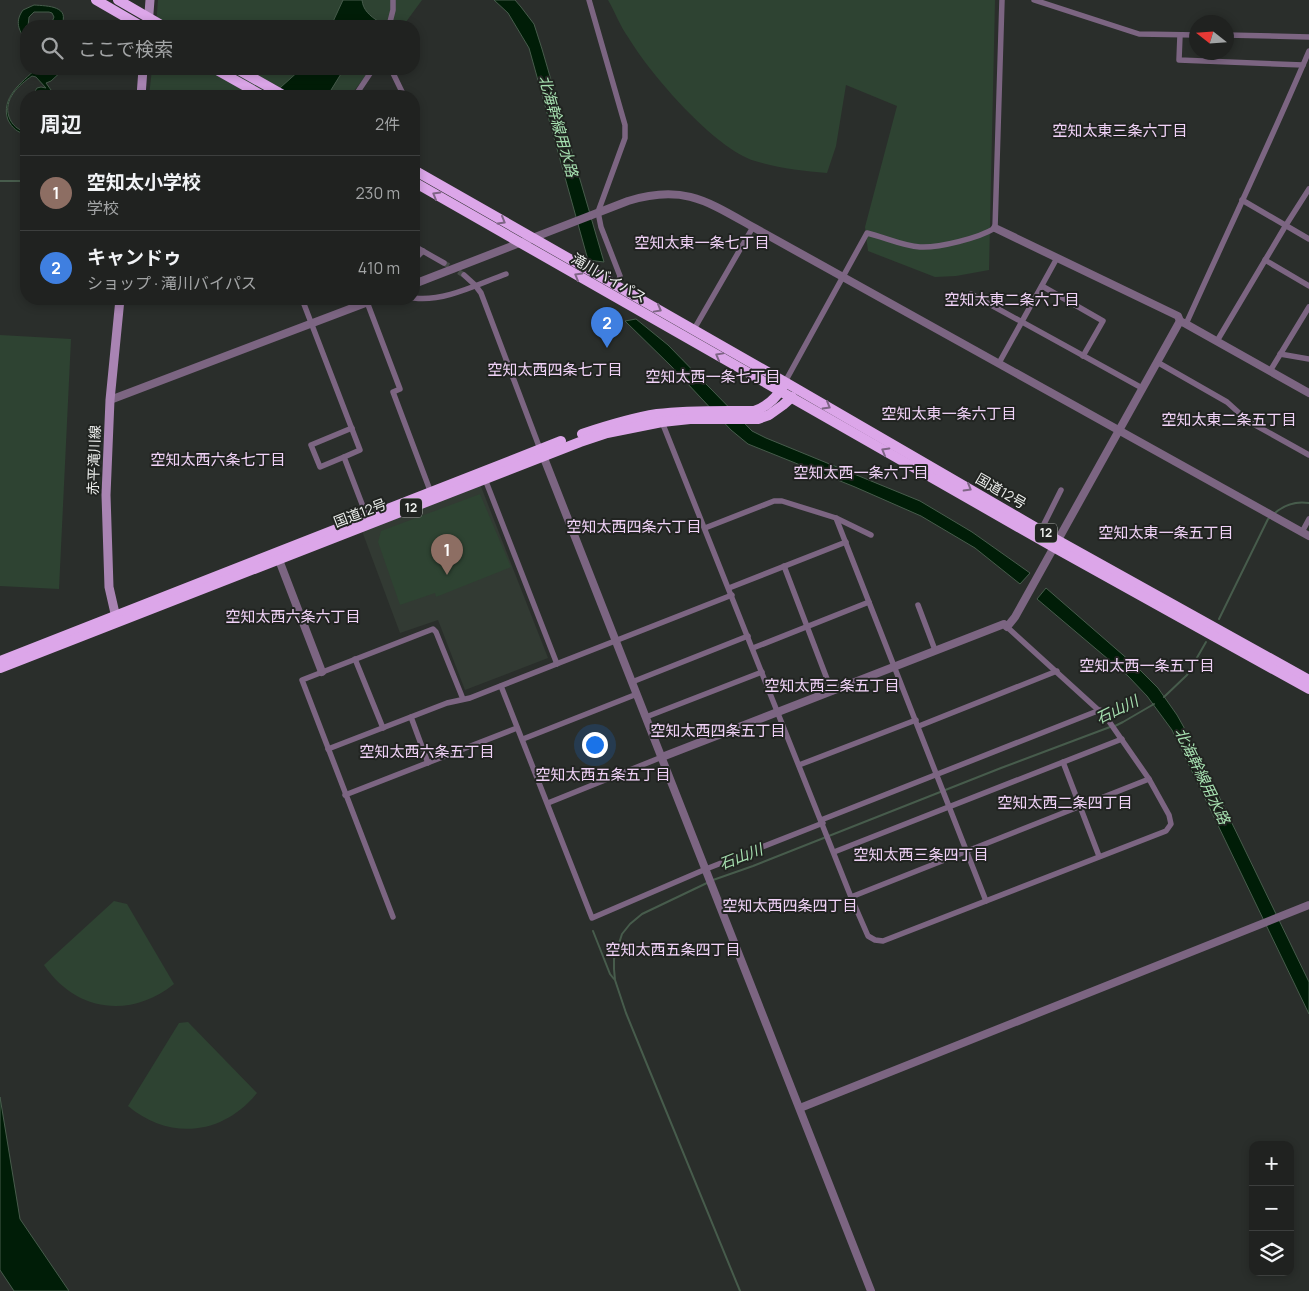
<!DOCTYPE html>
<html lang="ja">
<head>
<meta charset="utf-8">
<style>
  body { margin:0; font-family:Manrope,"Noto Sans JP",sans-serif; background:#2d2f2d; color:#f1f3f6 }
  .controls { position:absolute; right:15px; bottom:15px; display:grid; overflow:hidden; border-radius:10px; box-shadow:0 2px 8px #0003 }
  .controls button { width:45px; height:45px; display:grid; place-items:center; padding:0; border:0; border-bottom:1px solid #3d3f3e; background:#202220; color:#f1f3f6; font:25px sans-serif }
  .compass { position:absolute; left:1189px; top:15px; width:45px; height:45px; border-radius:50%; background:#202220; box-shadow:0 2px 8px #0003; rotate:287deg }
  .you { position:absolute; left:594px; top:744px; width:18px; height:18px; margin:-12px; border:4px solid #fff; border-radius:50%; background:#1a73e8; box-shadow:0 0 0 8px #1a73e833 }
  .badge { display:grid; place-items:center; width:32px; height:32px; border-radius:50%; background:#0b8043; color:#fff; font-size:16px; font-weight:700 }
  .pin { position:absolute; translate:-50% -41px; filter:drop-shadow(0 1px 2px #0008) }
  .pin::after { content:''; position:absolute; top:26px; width:18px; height:15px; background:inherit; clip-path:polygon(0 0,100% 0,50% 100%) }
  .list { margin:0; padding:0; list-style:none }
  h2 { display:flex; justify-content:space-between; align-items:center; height:65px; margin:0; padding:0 20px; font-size:21px }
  h2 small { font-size:16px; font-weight:400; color:#a2a4a5 }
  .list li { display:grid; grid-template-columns:32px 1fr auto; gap:15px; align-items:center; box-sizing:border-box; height:75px; padding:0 20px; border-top:1px solid #3d3f3e }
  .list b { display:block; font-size:19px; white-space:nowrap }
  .list p { margin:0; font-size:16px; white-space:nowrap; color:#a2a4a5 }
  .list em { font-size:16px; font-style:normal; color:#a2a4a5 }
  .icon { flex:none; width:28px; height:28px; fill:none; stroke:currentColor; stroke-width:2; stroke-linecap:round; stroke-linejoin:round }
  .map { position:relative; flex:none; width:1309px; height:1291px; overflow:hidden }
  .search { position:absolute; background:#202220; box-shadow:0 2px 8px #0003; left:20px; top:20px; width:400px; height:55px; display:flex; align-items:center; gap:12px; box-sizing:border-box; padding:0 18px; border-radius:20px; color:#a2a4a5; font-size:19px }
  .panel { position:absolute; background:#202220; box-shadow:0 2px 8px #0003; left:20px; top:90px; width:400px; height:215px; border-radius:20px }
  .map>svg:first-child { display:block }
  .built { fill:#323a33 }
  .green { fill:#2e4332 }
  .water { fill:#001d07; stroke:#475c4c }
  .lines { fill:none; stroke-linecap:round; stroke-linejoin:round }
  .stream { stroke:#475c4c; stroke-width:2 }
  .minor-tunnel { stroke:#474b48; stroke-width:5.5; stroke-dasharray:5.5 3; stroke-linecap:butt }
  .minor { stroke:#7c6582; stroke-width:5.5 }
  .tertiary { stroke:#7c6582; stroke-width:8 }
  .secondary { stroke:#a984b3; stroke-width:9 }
  .trunk { stroke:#dca6e9; stroke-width:10 }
  .trunk-bridge { stroke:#dca6e9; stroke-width:10 }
  .oneway { stroke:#7e6585 }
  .labels { text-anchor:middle; stroke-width:4; stroke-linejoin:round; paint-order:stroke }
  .shield { fill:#212421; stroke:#b0b3b0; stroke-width:1 }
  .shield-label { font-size:12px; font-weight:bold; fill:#eef0ee }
  .street-label { font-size:14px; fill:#eef0ee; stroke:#212421 }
  .water-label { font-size:15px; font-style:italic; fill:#a7e1b1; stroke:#212421 }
  .neighbourhood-label { font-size:15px; fill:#f1d3f8; stroke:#212421 }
</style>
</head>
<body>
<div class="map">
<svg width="1309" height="1291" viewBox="0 0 1309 1291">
  <rect width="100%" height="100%" fill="#2a2e2b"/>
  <path class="built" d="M480 484 548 658 465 690 438 620 400 633 362 531Z"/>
  <g class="green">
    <path d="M158 0H422L403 26H156Z"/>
    <path d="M608 0H995L989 270 956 276 935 277 868 251 865 227 897 106 846 85 836 146 827 173C803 171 778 168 755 161 715 149 650 74 628 37 620 26 615 12 608 0Z"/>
    <path d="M152 69H371L350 96H149Z"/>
    <path d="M0 335 71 339 59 589 0 586Z"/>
    <path d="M480 494 511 567 436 597 435 593 400 605 378 542 381 531Z"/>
    <path d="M114 901 127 904 174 984C130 1019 76 1012 44 965Z"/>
    <path d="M188 1022 257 1093C223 1135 170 1141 128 1106L179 1023Z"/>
  </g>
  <g class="water">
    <path d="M343 0H362C363 10 370 16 378 21L379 26H331Z"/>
    <path d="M494 0H515L521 7 534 24 542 49 604 262 588 260 529 48 508 13Z"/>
    <path d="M34 5C48 6 71 6 61 26H42L52 22 54 17 52 13 49 12H34L29 17 28 26H26V40C18 30 15 21 23 10Z"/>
    <path d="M36 69H64L51 81 46 83 51 90V96H32L37 88 41 87 46 88 36 77 32 76C19 85 3 99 9 117 12 125 18 130 26 132V134C18 133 12 128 8 120 0 98 22 82 36 69Z"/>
    <path d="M301 69H344L331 90 332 96H271Z"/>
    <path d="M636 319 668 345 752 431 766 438 920 501 972 532 1030 573 1020 584 975 548 921 516 855 487 748 444 731 430 671 366 625 321Z"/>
    <path d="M1046 588 1138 668 1158 688 1177 715 1196 749 1309 982V1014L1172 730 1147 696 1128 676 1037 599Z"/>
    <path d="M0 1097 20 1219 69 1291H14L0 1270Z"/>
  </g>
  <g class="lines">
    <g class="stream">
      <path d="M0 181H26"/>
      <path d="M1275 513C1284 505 1296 501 1309 503"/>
      <path d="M1219 619 1268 519 1271 517"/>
      <path d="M1164 697 1187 675 1206 642"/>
      <path d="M1115 726 1123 722 1154 704"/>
      <path d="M713 880 753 866 1001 768 1110 727"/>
      <path d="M709 882 642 914 630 924 622 934 614 959V969L615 980 626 1013 646 1062 740 1291"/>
      <path d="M593 931 610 974 614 979"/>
    </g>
    <path class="minor-tunnel" d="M444 263 464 275"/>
    <g class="minor">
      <path d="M589 0 625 125V138L598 212 601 227 620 276 617 286"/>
      <path d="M1034 0 1139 34 1196 35"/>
      <path d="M389 26 393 10V0"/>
      <path d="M1180 35 1179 60 1303 65"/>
      <path d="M1226 35 1309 37"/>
      <path d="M391 69 404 96"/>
      <path d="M355 96 373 69"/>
      <path d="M1242 200 1309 239"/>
      <path d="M414 246 444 263"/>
      <path d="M414 260 423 251"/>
      <path d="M1265 260 1309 286"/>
      <path d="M464 275 475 285 481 293 540 449"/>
      <path d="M1042 286 1103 321 1083 356"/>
      <path d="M971 294 1142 388"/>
      <path d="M414 298C444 302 478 284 506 274"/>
      <path d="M302 299 360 450 344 457 367 517"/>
      <path d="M367 302 400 389 393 392 431 493"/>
      <path d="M1186 324C1227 233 1270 143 1309 51"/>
      <path d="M693 331 753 227"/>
      <path d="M1217 341 1286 225 1309 189"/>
      <path d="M1280 354 1309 359"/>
      <path d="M1157 362 1227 402 1248 421 1309 455"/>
      <path d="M999 363 1057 258"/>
      <path d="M1270 371 1309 307"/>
      <path d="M785 382 867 233C884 237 903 246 920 247 939 248 979 238 995 228L1002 0"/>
      <path d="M662 422 851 897 868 936 875 940 883 941 1166 831 1171 824 1169 815 1149 779 1106 717 1007 627"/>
      <path d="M344 457 320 467 311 445 352 428"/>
      <path d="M485 479 557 664"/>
      <path d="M836 518 986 901"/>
      <path d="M705 528 774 501H782L836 518 871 535"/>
      <path d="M1041 530 1061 490"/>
      <path d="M1302 532 1309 519"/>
      <path d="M784 566 832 692"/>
      <path d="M729 588 846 542"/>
      <path d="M918 605 935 650"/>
      <path d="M753 648 869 602"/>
      <path d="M355 659 383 728"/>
      <path d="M632 682 748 636"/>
      <path d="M501 686 592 918 706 869 823 823"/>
      <path d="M411 717 428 763"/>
      <path d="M646 717 762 672"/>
      <path d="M919 726 1057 671"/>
      <path d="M523 739 637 694"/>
      <path d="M328 749 447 703 470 698 732 595"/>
      <path d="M1063 762 1099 856"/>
      <path d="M799 765 916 720"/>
      <path d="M345 795 517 728"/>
      <path d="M548 803 662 757"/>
      <path d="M821 820 1100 710"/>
      <path d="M834 852 1122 739"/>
      <path d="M851 897 1149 779"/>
      <path d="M393 917 302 680 433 629 436 632 463 699"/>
    </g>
    <g class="tertiary">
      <path d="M995 228 1178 316 1180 321 1186 324 1309 393"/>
      <path d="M414 284 628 201C683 184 707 201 753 227L1309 536"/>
      <path d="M110 400 376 299"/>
      <path d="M542 453 871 1291"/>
      <path d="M279 560 322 672"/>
      <path d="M662 757 1004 624 1007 627 1015 617 1180 321"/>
      <path d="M800 1108 1309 905"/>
    </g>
    <g class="secondary">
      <path d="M148 26 150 0"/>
      <path d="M141 96 143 69"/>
      <path d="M117 622 109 587 106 495 110 400 120 299"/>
    </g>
    <g class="trunk">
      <path d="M96 0 141 26"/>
      <path d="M215 69 263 96"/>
      <path d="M237 69 285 96"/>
      <path d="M414 170 785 382 1059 541 1309 680"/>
      <path d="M414 182 1055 548 1309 689"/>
      <path d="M582 434C606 426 632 418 657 414 689 410 722 411 754 411 767 407 777 397 784 385"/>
      <path d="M0 661 561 441"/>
      <path d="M0 668 580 442 607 433 662 422 690 419H758L769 415 783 405 792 397"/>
    </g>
    <path class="trunk-bridge" d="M118 0 163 26"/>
  </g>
  <defs><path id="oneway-chevron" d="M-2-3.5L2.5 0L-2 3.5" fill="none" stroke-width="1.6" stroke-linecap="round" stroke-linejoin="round" transform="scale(1.25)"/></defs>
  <g class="oneway">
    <use href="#oneway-chevron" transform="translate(436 195) rotate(-150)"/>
    <use href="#oneway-chevron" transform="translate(502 221) rotate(30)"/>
    <use href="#oneway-chevron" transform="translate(578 276) rotate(-150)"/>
    <use href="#oneway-chevron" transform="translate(658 309) rotate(29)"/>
    <use href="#oneway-chevron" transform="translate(719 356) rotate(-151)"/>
    <use href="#oneway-chevron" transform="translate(827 406) rotate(30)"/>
    <use href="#oneway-chevron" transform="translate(885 451) rotate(-150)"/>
    <use href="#oneway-chevron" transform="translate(968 488) rotate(30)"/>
  </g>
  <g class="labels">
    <g class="shield">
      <rect x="400" y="498.5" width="22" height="19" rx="4"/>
      <rect x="1035" y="523.5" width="22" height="19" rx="4"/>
    </g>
    <g class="shield-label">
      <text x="411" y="512">12</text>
      <text x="1046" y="537">12</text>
    </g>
    <g class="street-label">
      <text transform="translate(609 278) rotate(30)" y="5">滝川バイパス</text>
      <text transform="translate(94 460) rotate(-88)" y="5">赤平滝川線</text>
      <text transform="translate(1001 491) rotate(30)" y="5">国道12号</text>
      <text transform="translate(360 513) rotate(-21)" y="5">国道12号</text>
    </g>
    <g class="water-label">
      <text transform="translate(558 126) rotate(74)" y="5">北海幹線用水路</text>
      <text transform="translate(1117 710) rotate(-26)" y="5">石山川</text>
      <text transform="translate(1202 776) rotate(64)" y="5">北海幹線用水路</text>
      <text transform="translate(741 857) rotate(-21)" y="5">石山川</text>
    </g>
    <g class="neighbourhood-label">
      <text x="1120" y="136">空知太東三条六丁目</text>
      <text x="702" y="248">空知太東一条七丁目</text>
      <text x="1012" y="305">空知太東二条六丁目</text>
      <text x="555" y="375">空知太西四条七丁目</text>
      <text x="713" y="382">空知太西一条七丁目</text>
      <text x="949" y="419">空知太東一条六丁目</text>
      <text x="1229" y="425">空知太東二条五丁目</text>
      <text x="218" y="465">空知太西六条七丁目</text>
      <text x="861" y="478">空知太西一条六丁目</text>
      <text x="634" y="532">空知太西四条六丁目</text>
      <text x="1166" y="538">空知太東一条五丁目</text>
      <text x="293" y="622">空知太西六条六丁目</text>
      <text x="1147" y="671">空知太西一条五丁目</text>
      <text x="832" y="691">空知太西三条五丁目</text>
      <text x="718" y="736">空知太西四条五丁目</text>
      <text x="427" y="757">空知太西六条五丁目</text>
      <text x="603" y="780">空知太西五条五丁目</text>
      <text x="1065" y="808">空知太西二条四丁目</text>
      <text x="921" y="860">空知太西三条四丁目</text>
      <text x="790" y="911">空知太西四条四丁目</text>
      <text x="673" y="955">空知太西五条四丁目</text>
    </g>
  </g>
</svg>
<div class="controls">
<button>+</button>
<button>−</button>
<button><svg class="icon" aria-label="layers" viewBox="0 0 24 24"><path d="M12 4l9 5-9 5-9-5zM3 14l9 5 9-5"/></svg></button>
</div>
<svg class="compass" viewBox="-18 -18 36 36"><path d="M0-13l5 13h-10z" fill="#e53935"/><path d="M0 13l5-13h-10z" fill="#a2a4a5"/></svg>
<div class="you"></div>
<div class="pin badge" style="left:447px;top:575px;background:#8d6e63">1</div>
<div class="pin badge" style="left:607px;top:348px;background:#3f7fe0">2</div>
<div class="search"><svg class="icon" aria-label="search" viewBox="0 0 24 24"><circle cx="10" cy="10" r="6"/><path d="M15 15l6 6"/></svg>ここで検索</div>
<section class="panel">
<h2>周辺<small>2件</small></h2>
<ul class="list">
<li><span class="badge" style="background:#8d6e63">1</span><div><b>空知太小学校</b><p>学校</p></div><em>230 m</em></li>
<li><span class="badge" style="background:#3f7fe0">2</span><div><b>キャンドゥ</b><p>ショップ · 滝川バイパス</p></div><em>410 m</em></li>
</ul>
</section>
</div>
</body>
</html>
